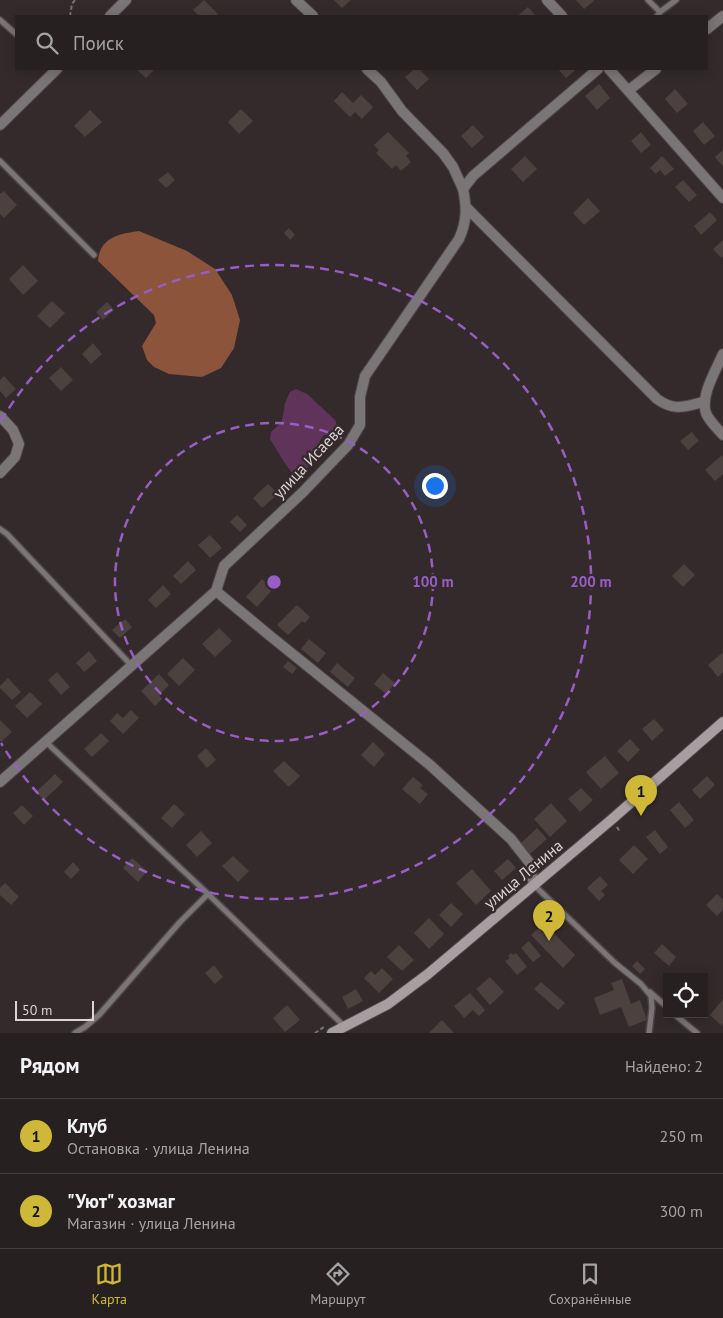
<!DOCTYPE html>
<html lang="ru">
<head>
<meta charset="utf-8">
<style>
  body { margin:0; font-family:"PT Sans",sans-serif; background:#332d2d; color:#f1f3f6 }
  .controls { position:absolute; right:15px; bottom:15px; display:grid; overflow:hidden; border-radius:0px; box-shadow:0 2px 12px #0003 }
  .controls button { width:45px; height:45px; display:grid; place-items:center; padding:0; border:0; border-bottom:1px solid #433e3e; background:#272020; color:#f1f3f6; font:25px sans-serif }
  .scale { position:absolute; left:15px; bottom:12px; width:79px; box-sizing:border-box; padding-left:5px; border:2px solid #dbd4d5; border-top:0; font-size:14px; line-height:18px; white-space:nowrap; color:#dbd4d5; -webkit-text-stroke:4px #342a2b; paint-order:stroke }
  .you { position:absolute; left:434px; top:485px; width:18px; height:18px; margin:-12px; border:4px solid #fff; border-radius:50%; background:#1a73e8; box-shadow:0 0 0 8px #1a73e833 }
  .badge { display:grid; place-items:center; width:32px; height:32px; border-radius:50%; background:#cfb837; color:#111; font-size:16px; font-weight:700 }
  .pin { position:absolute; translate:-50% -41px; filter:drop-shadow(0 1px 2px #0008) }
  .pin::after { content:''; position:absolute; top:26px; width:18px; height:15px; background:inherit; clip-path:polygon(0 0,100% 0,50% 100%) }
  .list { margin:0; padding:0; list-style:none }
  h2 { display:flex; justify-content:space-between; align-items:center; height:65px; margin:0; padding:0 20px; font-size:21px }
  h2 small { font-size:16px; font-weight:400; color:#a4a3a5 }
  .list li { display:grid; grid-template-columns:32px 1fr auto; gap:15px; align-items:center; box-sizing:border-box; height:75px; padding:0 20px; border-top:1px solid #433e3e }
  .list b { display:block; font-size:19px; white-space:nowrap }
  .list p { margin:0; font-size:16px; white-space:nowrap; color:#a4a3a5 }
  .list em { font-size:16px; font-style:normal; color:#a4a3a5 }
  .icon { flex:none; width:28px; height:28px; fill:none; stroke:currentColor; stroke-width:2; stroke-linecap:round; stroke-linejoin:round }
  .map { position:relative; flex:none; width:723px; height:1033px; overflow:hidden }
  .search { position:absolute; background:#272020; box-shadow:0 2px 12px #0003; left:15px; right:15px; top:15px; height:55px; display:flex; align-items:center; gap:12px; box-sizing:border-box; padding:0 18px; border-radius:0px; color:#a4a3a5; font-size:19px }
  .sheet { height:215px; background:#272020 }
  nav { display:flex; justify-content:space-around; align-items:center; box-sizing:border-box; height:70px; border-top:1px solid #433e3e; background:#272020; font-size:14px; color:#a4a3a5 }
  nav a { display:grid; justify-items:center; gap:2px }
  nav .on { color:#cfb837 }
  .map>svg:first-child { display:block }
  .forest { fill:#8c543b }
  .water { fill:#60345a }
  .building { fill:#4d4140 }
  .lines { fill:none; stroke-linecap:round; stroke-linejoin:round }
  .lane-casing { stroke:#4f4546; stroke-width:8 }
  .street-casing { stroke:#4f4546; stroke-width:12 }
  .secondary-casing { stroke:#4f4546; stroke-width:12 }
  .path { stroke:#7c7374; stroke-width:2; stroke-dasharray:4 2.5; stroke-linecap:butt }
  .lane { stroke:#7a7577; stroke-width:5 }
  .street { stroke:#7a7577; stroke-width:10 }
  .secondary { stroke:#a69ea1; stroke-width:10 }
  .ring { fill:none; stroke:#985ec6; stroke-width:2.5; stroke-dasharray:9 6 }
  .labels { text-anchor:middle; stroke-width:4.5; stroke-linejoin:round; paint-order:stroke }
  .street-label { font-size:16px; fill:#dbd4d5; stroke:#342a2b }
  .centre { fill:#985ec6; stroke:#342a2b; stroke-width:2.5 }
  .ring-label { font-size:15px; text-anchor:middle; font-weight:bold; fill:#985ec6; stroke:#342a2b; stroke-width:4.5; stroke-linejoin:round; paint-order:stroke }
</style>
</head>
<body>
<div class="map">
<svg width="723" height="1033" viewBox="0 0 723 1033">
  <rect width="100%" height="100%" fill="#342a2b"/>
  <path class="forest" d="M139 231 187 251 215 269 232 295 240 320 234 348 221 368 202 377 169 374 154 367 147 360 142 346 156 323 154 315 98 261C100 237 119 234 139 231Z"/>
  <path class="water" d="M296 389 307 394 335 420 338 428C334 434 330 435 324 435 315 445 312 469 301 473 299 474 296 474 293 474L286 465 270 439 271 432 281 423 283 416 285 403 290 392Z"/>
  <g class="building">
    <path d="M204 0 218 14 216 16H199L193 10Z"/>
    <path d="M334 0H351L342 8Z"/>
    <path d="M576 0H593L594 1 584 9Z"/>
    <path d="M528 7 536 16H517Z"/>
    <path d="M136 69H155L146 78Z"/>
    <path d="M414 69H419L429 79 417 90 405 77Z"/>
    <path d="M558 69H577L566 78Z"/>
    <path d="M599 84 610 98 597 110 585 96Z"/>
    <path d="M675 89 688 104 677 113 665 99Z"/>
    <path d="M342 92 353 103 361 95 373 107 362 119 355 112 350 117 334 101Z"/>
    <path d="M241 109 253 121 239 134 228 122Z"/>
    <path d="M90 110 102 122 85 137 74 126Z"/>
    <path d="M703 122 715 136 704 145 693 131Z"/>
    <path d="M473 125 484 137 472 148 461 136Z"/>
    <path d="M388 132 409 153 406 156 411 162 401 171 396 165 392 169 376 153 379 150 374 145Z"/>
    <path d="M641 132 651 145 641 153 631 141Z"/>
    <path d="M723 150V167L715 157Z"/>
    <path d="M525 156 537 169 523 182 511 169Z"/>
    <path d="M662 156 674 169 665 176 660 170 656 174 650 168Z"/>
    <path d="M168 172 175 180 166 188 158 180Z"/>
    <path d="M683 180 697 195 689 202 675 187Z"/>
    <path d="M4 191 17 205 4 218 0 214V194Z"/>
    <path d="M588 198 600 211 584 225 573 213Z"/>
    <path d="M710 212 717 220 701 235 694 226Z"/>
    <path d="M289 228 295 235 290 240 284 233Z"/>
    <path d="M723 240V256L721 258 713 249Z"/>
    <path d="M23 265 38 281 23 295 9 279Z"/>
    <path d="M52 301 65 313 50 328 37 316Z"/>
    <path d="M107 302 114 310 103 320 96 312Z"/>
    <path d="M93 343 102 354 91 364 82 354Z"/>
    <path d="M61 367 73 380 61 391 49 378Z"/>
    <path d="M4 376 16 389 6 398 0 391V380Z"/>
    <path d="M692 432 699 441 688 450 680 441Z"/>
    <path d="M722 455 723 457V474L715 481 705 470Z"/>
    <path d="M268 484 278 494 262 508 253 498Z"/>
    <path d="M237 515 247 525 240 532 230 522Z"/>
    <path d="M210 535 222 548 210 558 198 545Z"/>
    <path d="M188 561 196 570 181 584 173 576Z"/>
    <path d="M684 564 695 575 683 587 672 576Z"/>
    <path d="M262 579 273 589 257 607 246 597Z"/>
    <path d="M163 585 171 594 156 608 148 600Z"/>
    <path d="M297 605 310 617 305 623 302 621 288 635 277 625Z"/>
    <path d="M125 619 132 627 120 638 112 630Z"/>
    <path d="M219 628 232 641 215 657 202 644Z"/>
    <path d="M309 639 326 653 318 663 301 649Z"/>
    <path d="M89 651 97 661 84 672 76 663Z"/>
    <path d="M723 652V672L718 677 708 665Z"/>
    <path d="M183 658 195 670 179 686 167 674Z"/>
    <path d="M288 661 297 668 292 674 283 667Z"/>
    <path d="M337 663 355 678 348 687 330 672Z"/>
    <path d="M57 672 70 687 61 695 48 680Z"/>
    <path d="M383 673 395 683 386 694 374 684Z"/>
    <path d="M159 674 169 685 159 695 162 699 155 706 141 691Z"/>
    <path d="M8 678 21 692 12 700 0 688V686Z"/>
    <path d="M30 692 42 704 27 718 15 706Z"/>
    <path d="M131 710 139 718 123 734 110 721 117 713 123 718Z"/>
    <path d="M654 719 664 730 652 741 642 729Z"/>
    <path d="M0 720 12 732 1 742 0 741Z"/>
    <path d="M101 733 109 741 92 757 84 749Z"/>
    <path d="M630 739 640 750 628 762 617 751Z"/>
    <path d="M373 742 385 754 374 767 361 755Z"/>
    <path d="M206 748 216 760 207 768 197 756Z"/>
    <path d="M605 756 619 773 601 789 586 772Z"/>
    <path d="M284 761 300 776 289 787 273 771Z"/>
    <path d="M55 774 63 782 44 800 36 792Z"/>
    <path d="M707 776 715 785 700 799 692 790Z"/>
    <path d="M413 777 423 785 420 788 428 794 420 804 402 789Z"/>
    <path d="M581 788 593 800 580 812 568 799Z"/>
    <path d="M679 802 694 820 685 828 670 810Z"/>
    <path d="M551 803 567 821 550 837 534 819Z"/>
    <path d="M174 804 185 814 172 828 161 818Z"/>
    <path d="M22 805 33 816 24 825 13 813Z"/>
    <path d="M537 828 547 839 530 854 521 843Z"/>
    <path d="M655 830 668 847 660 854 646 837Z"/>
    <path d="M201 831 212 843 197 857 186 845Z"/>
    <path d="M634 845 648 859 633 874 619 860Z"/>
    <path d="M233 856 249 871 238 882 222 866Z"/>
    <path d="M132 858 147 871 138 882 123 868Z"/>
    <path d="M508 859 516 868 502 880 494 871Z"/>
    <path d="M73 862 80 870 71 879 64 872Z"/>
    <path d="M472 869 491 891 476 905 456 883Z"/>
    <path d="M600 876 608 885 601 891 605 895 599 901 587 888Z"/>
    <path d="M5 883 19 897 11 905 0 895V888Z"/>
    <path d="M717 894 723 900V910L717 916 706 905Z"/>
    <path d="M451 903 463 914 451 927 439 915Z"/>
    <path d="M429 918 444 934 429 949 414 933Z"/>
    <path d="M544 923 575 955 563 968 531 935Z"/>
    <path d="M529 941 541 956 533 962 521 948Z"/>
    <path d="M662 944 676 957 669 966 654 953Z"/>
    <path d="M399 945 414 960 402 971 387 957Z"/>
    <path d="M511 953 513 955 516 953 527 967 517 975 505 961 510 958 508 956Z"/>
    <path d="M637 961 645 969 640 974 632 966Z"/>
    <path d="M214 965 223 977 215 984 205 973Z"/>
    <path d="M382 968 393 979 379 993 364 978 371 971 375 975Z"/>
    <path d="M490 977 504 992 490 1005 476 989Z"/>
    <path d="M622 979 631 1004 640 1000 647 1020 629 1027 621 1007 600 1015 594 998 614 990 611 983Z"/>
    <path d="M541 982 565 1003 558 1010 534 989Z"/>
    <path d="M356 989 363 1001 348 1009 342 997Z"/>
    <path d="M470 993 485 1010 479 1016 473 1010 464 1018 454 1006Z"/>
    <path d="M723 999V1023L721 1025 710 1015Z"/>
    <path d="M287 1005 300 1020 285 1032 273 1018Z"/>
    <path d="M442 1020 454 1033H429Z"/>
  </g>
  <g class="lines">
    <defs>
      <g id="lane">
        <path d="M648 0 660 12"/>
        <path d="M657 16 660 12 676 0"/>
        <path d="M0 20 16 34"/>
        <path d="M0 161 94 255"/>
        <path d="M0 529 7 534 131 665"/>
        <path d="M46 742 208 894 344 1026"/>
        <path d="M534 885 615 963 641 984 651 996 652 1008 649 1033"/>
        <path d="M650 992 667 1007"/>
        <path d="M674 1014 697 1033"/>
        <path d="M75 1033 85 1027 99 1015 180 922 208 894"/>
      </g>
      <g id="street">
        <path d="M296 0 313 16"/>
        <path d="M547 0 562 16"/>
        <path d="M110 16 126 0"/>
        <path d="M707 29 723 16"/>
        <path d="M367 69 381 82 402 111 443 153 453 167 463 189"/>
        <path d="M609 69 723 198"/>
        <path d="M629 90 656 69"/>
        <path d="M0 125 57 69"/>
        <path d="M466 207 657 399C675 412 685 406 704 402"/>
        <path d="M723 354C716 370 700 396 706 413 709 421 718 429 723 435"/>
        <path d="M0 416 13 430 19 444 15 457 0 473"/>
        <path d="M216 591 269 635 430 765 511 839 529 862 534 885"/>
        <path d="M0 782 216 591 224 566 302 493 348 445 360 425V397L365 376 459 239C467 221 467 208 463 189L473 176 598 69"/>
      </g>
      <path id="secondary" d="M332 1033 388 1004 428 974 611 820 723 722"/>
    </defs>
    <use href="#lane" class="lane-casing"/>
    <use href="#street" class="street-casing"/>
    <use href="#secondary" class="secondary-casing"/>
    <g class="path">
      <path d="M70 16 72 4 75 0"/>
      <path d="M617 827 620 832"/>
      <path d="M315 1033 324 1027"/>
    </g>
    <use href="#lane" class="lane"/>
    <use href="#street" class="street"/>
    <use href="#secondary" class="secondary"/>
  </g>
  <g class="ring">
    <circle cx="274" cy="582" r="159"/>
    <path d="M1 421A317 317 0 1 1 1 743"/>
  </g>
  <g class="labels">
    <g class="street-label">
      <text transform="translate(308 461) rotate(-47)" y="6">улица Исаева</text>
      <text transform="translate(523 874) rotate(-40)" y="6">улица Ленина</text>
    </g>
  </g>
  <circle cx="274" cy="582" r="8" class="centre"/>
  <g class="ring-label">
    <text x="433" y="587">100 m</text>
    <text x="591" y="587">200 m</text>
  </g>
</svg>
<div class="controls">
<button><svg class="icon" aria-label="locate" viewBox="0 0 24 24"><circle cx="12" cy="12" r="6"/><path d="M12 2v4M12 18v4M2 12h4M18 12h4"/></svg></button>
</div>
<div class="scale">50 m</div>
<div class="you"></div>
<div class="pin badge" style="left:641px;top:816px">1</div>
<div class="pin badge" style="left:549px;top:941px">2</div>
<div class="search"><svg class="icon" aria-label="search" viewBox="0 0 24 24"><circle cx="10" cy="10" r="6"/><path d="M15 15l6 6"/></svg>Поиск</div>
</div>
<section class="sheet">
<h2>Рядом<small>Найдено: 2</small></h2>
<ul class="list">
<li><span class="badge">1</span><div><b>Клуб</b><p>Остановка · улица Ленина</p></div><em>250 m</em></li>
<li><span class="badge">2</span><div><b>&quot;Уют&quot; хозмаг</b><p>Магазин · улица Ленина</p></div><em>300 m</em></li>
</ul>
</section>
<nav>
<a class="on"><svg class="icon" aria-label="map" viewBox="0 0 24 24"><path d="M3 6l6-2 6 2 6-2v14l-6 2-6-2-6 2zM9 4v14M15 6v14"/></svg>Карта</a>
<a><svg class="icon" aria-label="directions" viewBox="0 0 24 24"><path d="M12 3l9 9-9 9-9-9zM9 14v-3h6M13 9l2 2-2 2"/></svg>Маршрут</a>
<a><svg class="icon" aria-label="saved" viewBox="0 0 24 24"><path d="M7 4h10v16l-5-4-5 4z"/></svg>Сохранённые</a>
</nav>
</body>
</html>
